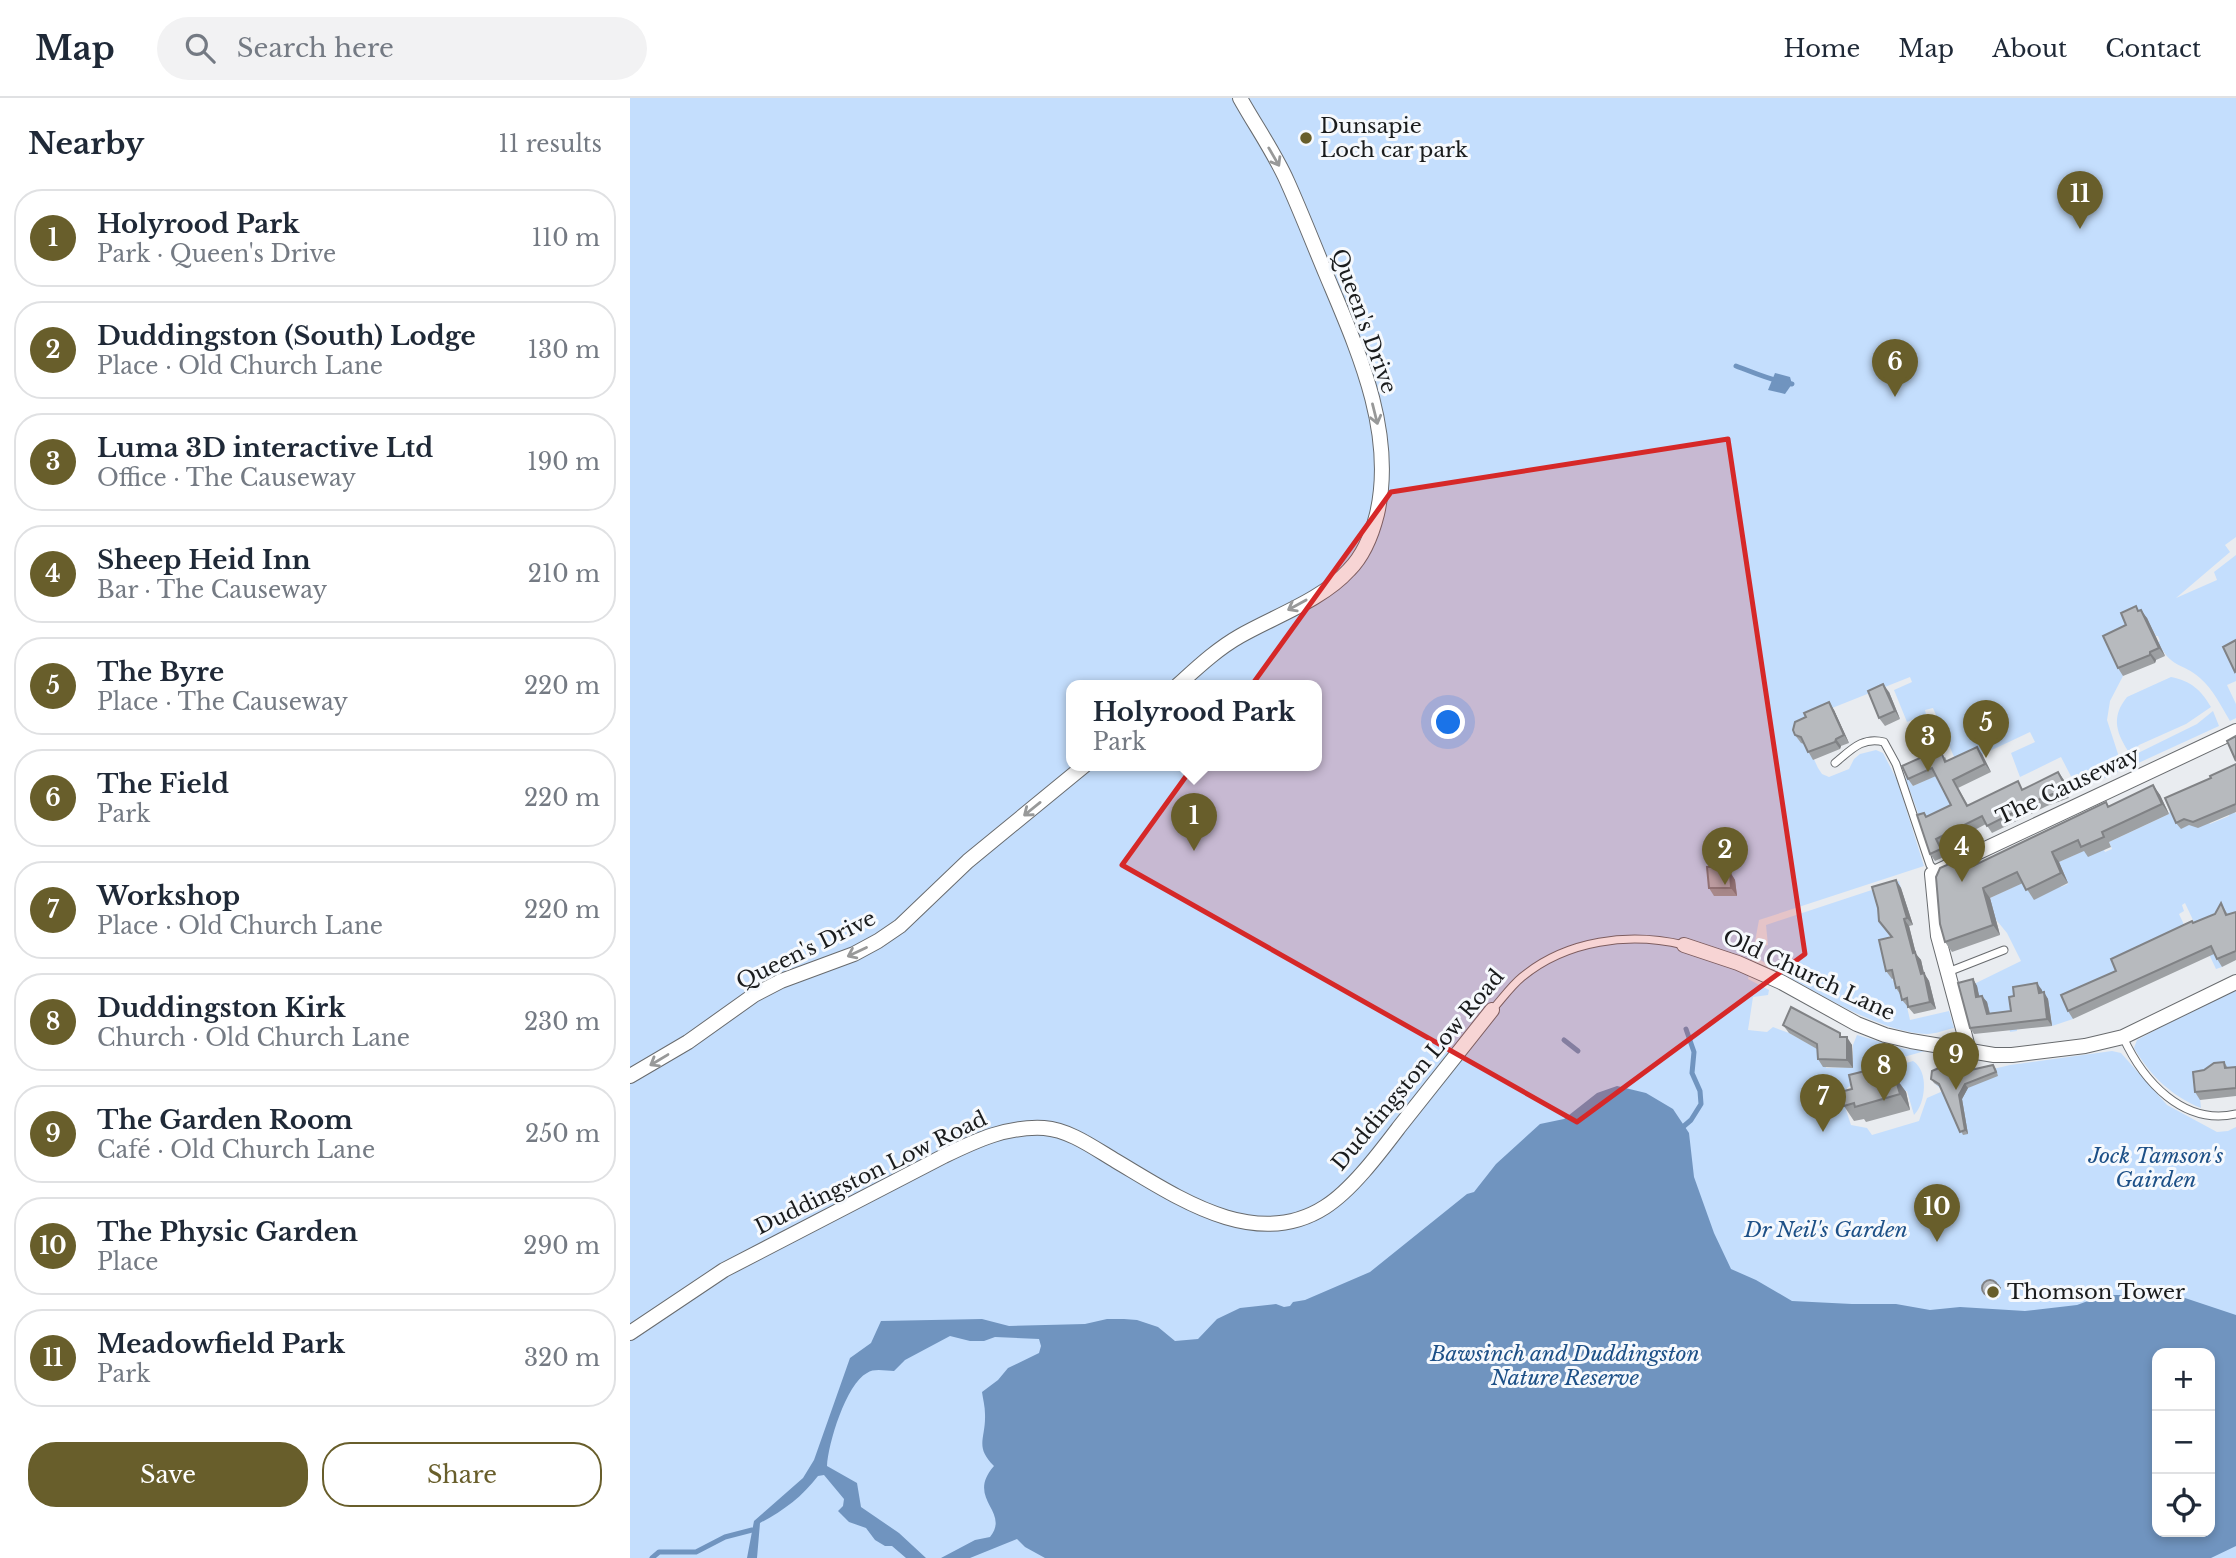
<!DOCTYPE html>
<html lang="en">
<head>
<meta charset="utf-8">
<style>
  body { margin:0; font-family:"Libre Baskerville",serif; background:#f2f2f3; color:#1f2937 }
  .controls { position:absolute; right:21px; bottom:21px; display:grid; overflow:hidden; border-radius:14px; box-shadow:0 4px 10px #0003 }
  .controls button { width:63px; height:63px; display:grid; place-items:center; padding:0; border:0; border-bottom:2px solid #e0e1e3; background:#fff; color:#1f2937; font:35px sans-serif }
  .you { position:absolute; left:819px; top:625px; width:24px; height:24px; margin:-18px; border:5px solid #fff; border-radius:50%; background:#1a73e8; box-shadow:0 0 0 10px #1a73e833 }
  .badge { display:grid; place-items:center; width:46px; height:46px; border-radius:50%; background:#685e2b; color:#fff; font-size:23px; font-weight:700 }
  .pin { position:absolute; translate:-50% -58px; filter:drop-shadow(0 2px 4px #0008) }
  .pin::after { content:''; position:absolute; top:37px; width:24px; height:21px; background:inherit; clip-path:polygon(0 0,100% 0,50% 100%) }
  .popup { position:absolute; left:436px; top:582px; width:256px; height:91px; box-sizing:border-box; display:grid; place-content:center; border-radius:14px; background:#fff; filter:drop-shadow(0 2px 5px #0005); font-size:23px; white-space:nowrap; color:#747a83 }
  .popup b { font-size:26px; color:#1f2937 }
  .popup::after { content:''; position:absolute; left:50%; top:100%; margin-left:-14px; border:14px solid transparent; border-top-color:#fff }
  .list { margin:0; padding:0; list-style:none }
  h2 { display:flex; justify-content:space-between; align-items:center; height:91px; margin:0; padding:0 28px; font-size:30px }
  h2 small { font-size:23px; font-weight:400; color:#747a83 }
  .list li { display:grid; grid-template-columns:46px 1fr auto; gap:21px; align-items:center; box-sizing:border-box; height:98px; margin:0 14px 14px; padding:0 14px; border:2px solid #e0e1e3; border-radius:28px }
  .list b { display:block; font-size:26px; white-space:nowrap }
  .list p { margin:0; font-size:23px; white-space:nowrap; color:#747a83 }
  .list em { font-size:23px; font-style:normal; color:#747a83 }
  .actions { display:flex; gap:14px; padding:21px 28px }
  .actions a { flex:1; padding:16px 0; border:2px solid #685e2b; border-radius:28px; text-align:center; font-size:24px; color:#685e2b }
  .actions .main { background:#685e2b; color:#fff }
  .icon { flex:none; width:38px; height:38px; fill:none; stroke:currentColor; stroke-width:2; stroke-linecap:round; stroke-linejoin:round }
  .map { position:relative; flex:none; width:1606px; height:1460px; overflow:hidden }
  header { display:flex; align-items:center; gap:42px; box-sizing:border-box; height:98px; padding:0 35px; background:#fff; border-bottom:2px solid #e0e1e3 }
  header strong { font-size:33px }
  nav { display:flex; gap:38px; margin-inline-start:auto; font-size:24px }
  .search { width:490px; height:63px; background:#f2f2f3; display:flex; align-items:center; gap:18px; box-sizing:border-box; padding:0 24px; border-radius:38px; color:#747a83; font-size:26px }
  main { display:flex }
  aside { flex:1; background:#fff }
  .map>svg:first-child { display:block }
  .green { fill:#c4defd; fill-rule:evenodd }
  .water { fill:#7094bf; fill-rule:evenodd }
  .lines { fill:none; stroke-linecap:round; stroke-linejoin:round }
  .stream { stroke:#7094bf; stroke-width:5 }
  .lane-casing { stroke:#686b6e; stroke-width:9 }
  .street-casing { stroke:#686b6e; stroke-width:16 }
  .lane { stroke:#fff; stroke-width:7 }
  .street { stroke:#fff; stroke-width:14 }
  .wall { fill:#9da0a3 }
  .shaded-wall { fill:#808285 }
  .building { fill:#b7babe; stroke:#808285; stroke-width:2 }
  .oneway { stroke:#989999 }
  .marked { fill:#d62828; fill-opacity:0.2; stroke:#d62828; stroke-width:5; stroke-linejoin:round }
  .poi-dot { fill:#685e2b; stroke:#f6f9fd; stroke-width:2.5 }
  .labels { text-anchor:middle; stroke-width:6; stroke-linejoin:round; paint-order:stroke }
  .poi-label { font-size:21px; fill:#1a1c1d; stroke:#f6f9fd; text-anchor:start }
  .street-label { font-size:21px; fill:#1a1c1d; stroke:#f6f9fd }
  .park-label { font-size:21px; font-style:italic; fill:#1d5087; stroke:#f6f9fd }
</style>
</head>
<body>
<header>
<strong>Map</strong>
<div class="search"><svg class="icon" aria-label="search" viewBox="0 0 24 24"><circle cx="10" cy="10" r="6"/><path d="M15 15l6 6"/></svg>Search here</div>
<nav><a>Home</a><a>Map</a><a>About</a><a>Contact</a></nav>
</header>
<main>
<aside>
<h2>Nearby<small>11 results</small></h2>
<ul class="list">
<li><span class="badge">1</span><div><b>Holyrood Park</b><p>Park · Queen's Drive</p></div><em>110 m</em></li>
<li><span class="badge">2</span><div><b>Duddingston (South) Lodge</b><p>Place · Old Church Lane</p></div><em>130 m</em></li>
<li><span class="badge">3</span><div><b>Luma 3D interactive Ltd</b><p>Office · The Causeway</p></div><em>190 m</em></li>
<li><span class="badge">4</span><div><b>Sheep Heid Inn</b><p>Bar · The Causeway</p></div><em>210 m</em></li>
<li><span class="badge">5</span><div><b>The Byre</b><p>Place · The Causeway</p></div><em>220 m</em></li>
<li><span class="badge">6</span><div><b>The Field</b><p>Park</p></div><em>220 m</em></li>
<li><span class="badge">7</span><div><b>Workshop</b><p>Place · Old Church Lane</p></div><em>220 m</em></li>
<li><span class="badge">8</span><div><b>Duddingston Kirk</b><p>Church · Old Church Lane</p></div><em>230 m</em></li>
<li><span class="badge">9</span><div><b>The Garden Room</b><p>Café · Old Church Lane</p></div><em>250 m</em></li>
<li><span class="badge">10</span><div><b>The Physic Garden</b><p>Place</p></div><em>290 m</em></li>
<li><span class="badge">11</span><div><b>Meadowfield Park</b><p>Park</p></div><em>320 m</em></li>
</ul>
<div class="actions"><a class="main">Save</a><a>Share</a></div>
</aside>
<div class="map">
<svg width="1606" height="1460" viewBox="0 0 1606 1460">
  <rect width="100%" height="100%" fill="#e9ecf0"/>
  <g class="green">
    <path d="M0 0H1606V439L1595 447 1600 454 1546 500 1587 482 1584 474 1606 457V583L1597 587 1606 606V620L1600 623C1591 608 1583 591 1570 580 1552 564 1541 571 1528 544L1530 543 1528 538H1526L1516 520 1498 527 1478 546 1493 578 1480 603 1477 622 1489 659 1488 674 1448 692 1431 659 1390 679 1381 655 1405 644 1400 634 1328 668 1303 610 1295 612 1296 616 1277 624 1264 592 1282 584 1280 579 1167 624 1188 670 1192 676 1199 679 1219 671 1224 661 1230 656 1246 652 1253 655 1267 682 1294 768 1129 822 1124 849 1138 847 1136 827 1269 783 1271 790 1248 797 1262 848 1254 850 1263 883 1286 877 1275 900 1280 922 1319 913 1324 930C1315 932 1305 936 1297 936 1246 935 1168 883 1123 858L1118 881 1139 892 1138 897 1123 899 1118 932 1137 934 1143 929 1159 935 1195 955 1196 970 1223 969V947L1227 937 1275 951 1295 953 1245 967 1238 981 1226 984 1217 990 1216 1012 1221 1027 1237 1030 1242 1037 1289 1023 1297 1000 1313 993 1304 985 1380 967 1482 953 1491 955 1537 1007 1587 1034 1598 1033 1606 1029V1460H0ZM442 587H686V667H442ZM1527 1255H1580V1434H1527Z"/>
    <path d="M1541 579C1561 583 1571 592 1581 609L1556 626 1509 647 1500 656C1487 636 1480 620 1497 599Z"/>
    <path d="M1583 613 1589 628 1504 667 1501 659 1504 657 1567 626Z"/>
    <path d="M1277 676 1283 688 1307 677 1326 715 1292 726 1276 682Z"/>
    <path d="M1602 708 1606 716V827L1585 854 1592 869 1586 871 1555 805 1552 807 1554 813 1549 816 1558 835 1529 839 1520 843 1524 850 1491 880 1437 904 1443 921 1422 928 1418 901 1414 902 1411 892 1384 906 1387 933 1380 934 1378 920 1335 910 1344 886 1391 863 1377 835 1363 818 1360 800 1394 784 1428 781 1431 789 1438 786 1429 764 1455 752 1465 734 1475 754 1482 751 1479 744 1539 716 1541 710 1577 719 1580 726 1599 718Z"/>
    <path d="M1337 736 1341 746 1316 758 1312 749Z"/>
    <path d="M1606 891V977L1568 981 1571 1010C1541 998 1520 977 1504 950L1507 942 1579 903Z"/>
    <path d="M1283 963C1299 973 1296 1005 1284 1017L1277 993 1263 996 1259 981 1248 984 1252 972Z"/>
  </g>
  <g class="water">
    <path d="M1145 275 1160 279 1162 286 1155 296 1138 292Z"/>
    <path d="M987 988 1016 995 1043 1011 1059 1035 1064 1079 1084 1135 1101 1171 1126 1182 1162 1203 1222 1206H1266L1300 1212 1330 1209 1395 1213 1447 1207 1466 1200 1484 1197H1538L1552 1199 1606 1217V1448L1581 1460H415L395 1449 387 1441 340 1460H311L345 1442 360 1439C381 1413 335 1401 364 1368 344 1348 356 1341 355 1316 355 1309 353 1301 352 1294L368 1282 378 1270 409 1255 411 1248 409 1241 365 1239 354 1243H340L320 1238 275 1262 264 1273C256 1273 244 1270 237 1275 216 1286 198 1346 197 1368L227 1385 231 1409 269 1435 296 1460H276L262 1448H255L245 1442 236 1430 219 1424 208 1413 213 1408 214 1401 194 1377 188 1378C172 1399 153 1413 130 1425L127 1460H117L124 1423 173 1380 184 1362 220 1260 241 1245 251 1223 352 1221 379 1228 455 1226 477 1221H494L507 1222 528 1229 545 1243 568 1241 587 1221 610 1210 646 1206 654 1209 660 1208 663 1204 675 1202 740 1174 837 1096 844 1094 866 1066 910 1026 934 1021 967 995ZM1527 1255H1580V1434H1527Z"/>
  </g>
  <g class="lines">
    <g class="stream">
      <path d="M1106 268C1125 275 1142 283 1162 286"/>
      <path d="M934 942 948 953"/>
      <path d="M1054 1028 1061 1022 1071 1006 1070 993 1062 975 1064 954 1056 931"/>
      <path d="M22 1460 29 1454H66L95 1439 122 1432"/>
    </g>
    <defs>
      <g id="lane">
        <path d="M1205 665C1220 653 1232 638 1254 644L1266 666 1300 767 1306 773"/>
        <path d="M1318 874 1374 852"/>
        <path d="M862 912C872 901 881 888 892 879 937 842 999 834 1054 847"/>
        <path d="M1493 939C1513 983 1553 1028 1606 1016"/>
      </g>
      <g id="street">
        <path d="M548 587C568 569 587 551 610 538 645 518 692 502 719 472 734 457 742 436 747 416 766 334 727 250 696 176 683 145 671 114 657 83 644 54 625 27 610 0"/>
        <path d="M1054 847 1108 865 1151 884 1227 926 1255 937 1281 943 1364 957H1382L1455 948 1493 939 1606 884"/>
        <path d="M1339 953 1308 838 1302 776 1606 633"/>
        <path d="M0 978 58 944 124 897 151 883 224 856 248 843 270 828 338 763 455 667"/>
        <path d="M0 1235 94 1172 314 1058C347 1042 377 1028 414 1030 440 1032 464 1050 486 1063 547 1099 625 1154 695 1109 722 1092 751 1053 770 1028 801 989 832 950 862 912"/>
      </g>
    </defs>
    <use href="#lane" class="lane-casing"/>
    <use href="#street" class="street-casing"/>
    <use href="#lane" class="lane"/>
    <use href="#street" class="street"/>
  </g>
  <g class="wall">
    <path d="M1509 513 1517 520 1535 558 1526 562 1525 565 1493 578 1488 570 1496 527Z"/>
    <path d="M1259 594 1270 621 1255 628 1249 620Z"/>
    <path d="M1204 612 1219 645 1211 648 1210 651 1183 662 1174 646 1171 645 1165 637Z"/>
    <path d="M1352 656 1361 674 1328 690 1338 707 1393 691 1434 682 1441 696 1438 698 1439 700 1417 708 1362 735 1356 726 1312 749 1316 758 1305 763 1300 756 1294 715 1297 719 1321 707 1306 678 1283 688 1278 681 1315 659 1317 663Z"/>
    <path d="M1606 666V714L1568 730 1559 727 1551 731 1546 725 1581 680Z"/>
    <path d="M1523 687 1530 697 1539 716 1479 744 1481 749 1458 759 1454 753 1429 764 1438 785 1404 802 1393 785 1360 800 1370 837 1322 854 1315 844 1344 768 1476 704 1479 708Z"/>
    <path d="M1099 774H1100L1105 782 1107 798H1084L1079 790Z"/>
    <path d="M1266 782 1271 790 1283 827 1279 828 1286 856 1291 862 1294 875 1299 883 1306 911 1284 916 1272 902 1270 896 1266 890 1264 880 1262 881 1256 873 1261 839 1249 823Z"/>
    <path d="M1591 805 1598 817 1606 814V862L1592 869 1584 856 1443 921 1438 913 1486 873 1563 825 1585 816Z"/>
    <path d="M1343 881 1347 888 1349 899 1352 898 1357 904 1360 915 1381 913 1412 892V894L1418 901 1422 928 1344 936 1340 930Z"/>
    <path d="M1153 927 1213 939 1222 947 1223 970 1193 969 1188 961 1187 951 1159 935Z"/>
    <path d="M1594 964 1598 970 1606 969V998L1570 1002 1565 994 1574 972Z"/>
    <path d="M1363 967 1366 971 1368 978 1338 990 1332 1001 1338 1036 1333 1037 1310 989 1304 985 1301 981Z"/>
    <path d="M1265 979 1276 994 1280 1012 1236 1024 1234 1021 1224 1023 1214 1008 1256 983Z"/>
    <path d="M1368 1186 1371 1190V1196L1367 1201H1361L1353 1194Z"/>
  </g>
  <g class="shaded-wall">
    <path d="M1511 512 1517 520 1535 558 1529 550Z"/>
    <path d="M1520 554 1526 562 1525 565 1520 557Z"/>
    <path d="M1253 586 1259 594 1270 621 1265 613Z"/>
    <path d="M1199 604 1204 612 1219 645 1214 637Z"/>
    <path d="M1206 641 1211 648 1210 651 1205 644Z"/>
    <path d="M1347 649 1352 656 1361 674 1355 666Z"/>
    <path d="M1428 674 1434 682 1441 696 1436 689Z"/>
    <path d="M1523 687 1530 697 1539 716 1532 706Z"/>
    <path d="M1422 754 1429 764 1438 785 1431 775Z"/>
    <path d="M1100 774 1105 782 1107 798 1101 790Z"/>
    <path d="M1266 782 1271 790 1283 827 1277 820Z"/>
    <path d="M1353 790 1360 800 1370 837 1363 827Z"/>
    <path d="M1274 821 1279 828 1286 856 1291 862 1296 884 1291 876 1283 855Z"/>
    <path d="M1294 875 1299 883 1306 911 1300 904Z"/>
    <path d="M1343 881 1347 888 1351 906 1346 899Z"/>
    <path d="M1407 885 1412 892 1413 902 1409 895Z"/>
    <path d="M1414 894 1418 901 1422 928 1417 921Z"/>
    <path d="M1352 898 1357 904 1361 922 1357 916Z"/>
    <path d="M1217 939 1222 947 1223 970 1217 962Z"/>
    <path d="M1247 970 1258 985 1250 982Z"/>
    <path d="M1265 979 1276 994 1280 1012 1270 996Z"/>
    <path d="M1335 986 1338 990 1332 1001 1338 1036 1335 1032 1329 997Z"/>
    <path d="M1368 1186 1371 1190V1196L1367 1201 1364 1197Z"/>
  </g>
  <g class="building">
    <path d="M1506 508 1508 513 1511 512 1529 550 1520 554V557L1488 570 1473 538 1496 527 1491 515Z"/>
    <path d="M1606 542V573L1605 574 1593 549Z"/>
    <path d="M1253 586 1265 613 1249 620 1238 593Z"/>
    <path d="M1199 604 1214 637 1206 641 1205 644 1178 654 1171 639 1165 637 1163 632 1165 624 1176 619 1174 615Z"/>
    <path d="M1606 638V663L1597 643Z"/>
    <path d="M1347 649 1355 666 1323 682 1337 708 1388 683 1392 692 1428 674 1436 689 1433 690 1434 692 1412 700 1357 728 1352 718 1306 741 1311 751 1300 756 1287 717 1294 715 1296 719 1321 707 1302 670 1278 681 1272 668 1310 651 1315 664Z"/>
    <path d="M1606 666V706L1563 724 1554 721 1546 725 1535 700 1581 680 1580 678Z"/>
    <path d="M1523 687 1532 706 1472 734 1474 739 1451 749 1448 742 1422 754 1431 775 1396 792 1387 774 1353 790 1363 827 1315 844 1310 826 1306 779 1310 770 1337 758 1343 768 1476 704 1478 709Z"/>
    <path d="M1094 768V775L1100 774 1101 790H1079L1077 769Z"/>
    <path d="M1266 782 1277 820 1274 821 1283 855 1285 854 1291 876 1294 875 1300 904 1278 909 1277 900 1272 902 1269 889 1266 890 1262 872 1256 873 1249 842 1262 839 1249 823 1248 810 1242 789Z"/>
    <path d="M1591 805 1596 817 1606 814V853L1587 861 1581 848 1438 913 1431 897 1486 873 1481 861 1562 823 1563 825 1585 816Z"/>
    <path d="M1343 881 1346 899 1352 898 1357 916 1381 913 1379 899 1384 898 1383 889 1407 885 1409 895 1414 894 1417 921 1340 930 1328 885Z"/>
    <path d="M1161 909 1210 935V939H1217V962L1188 961 1187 946 1153 927Z"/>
    <path d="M1594 964 1595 970 1606 969V990L1565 994 1563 974 1574 972 1584 965Z"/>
    <path d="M1363 967 1366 974 1335 986 1329 997 1335 1032 1330 1034 1309 986 1301 981 1302 973 1309 970 1319 977Z"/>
    <path d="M1247 970 1250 982 1253 984 1265 979 1270 996 1225 1009 1224 1005 1214 1008 1210 994 1222 991 1219 977Z"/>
    <circle cx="1360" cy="1190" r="8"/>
  </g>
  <defs><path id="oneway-shaft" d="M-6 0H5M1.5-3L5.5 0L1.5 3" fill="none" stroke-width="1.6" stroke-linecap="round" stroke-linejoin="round" transform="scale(1.75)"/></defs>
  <g class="oneway">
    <use href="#oneway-shaft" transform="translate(644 59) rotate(60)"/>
    <use href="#oneway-shaft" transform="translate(745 316) rotate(76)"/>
    <use href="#oneway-shaft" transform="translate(667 507) rotate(151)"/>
    <use href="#oneway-shaft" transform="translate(402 711) rotate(141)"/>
    <use href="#oneway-shaft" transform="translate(227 854) rotate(155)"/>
    <use href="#oneway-shaft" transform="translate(29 962) rotate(149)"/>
  </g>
  <path class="marked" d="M1098 341 1175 856 947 1024 492 767 761 394Z"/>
  <g class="poi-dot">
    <circle cx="676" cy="40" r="7"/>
    <circle cx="1363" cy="1194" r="7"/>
  </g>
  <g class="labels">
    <g class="poi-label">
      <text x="690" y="35">Dunsapie<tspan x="690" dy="24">Loch car park</tspan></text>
      <text x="1377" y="1201">Thomson Tower</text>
    </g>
    <g class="street-label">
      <text transform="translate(734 223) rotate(70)" y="7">Queen's Drive</text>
      <text transform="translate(1438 688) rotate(-25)" y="7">The Causeway</text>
      <text transform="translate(176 852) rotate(-26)" y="7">Queen's Drive</text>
      <text transform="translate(1179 877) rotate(25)" y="7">Old Church Lane</text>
      <text transform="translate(788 972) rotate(-50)" y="7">Duddingston Low Road</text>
      <text transform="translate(241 1075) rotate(-26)" y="7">Duddingston Low Road</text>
    </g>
    <g class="park-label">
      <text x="1526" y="1065">Jock Tamson's<tspan x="1526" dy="24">Gairden</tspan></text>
      <text x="1196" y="1139">Dr Neil's Garden</text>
      <text x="935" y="1263">Bawsinch and Duddingston<tspan x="935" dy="24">Nature Reserve</tspan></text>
    </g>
  </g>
</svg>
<div class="controls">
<button>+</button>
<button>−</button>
<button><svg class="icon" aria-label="locate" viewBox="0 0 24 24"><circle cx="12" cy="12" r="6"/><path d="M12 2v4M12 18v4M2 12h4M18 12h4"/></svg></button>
</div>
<div class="you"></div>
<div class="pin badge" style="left:564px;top:753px">1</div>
<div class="popup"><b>Holyrood Park</b>Park</div>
<div class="pin badge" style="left:1095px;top:787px">2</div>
<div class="pin badge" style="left:1298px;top:674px">3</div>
<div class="pin badge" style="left:1332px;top:784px">4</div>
<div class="pin badge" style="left:1356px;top:660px">5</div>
<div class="pin badge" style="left:1265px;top:299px">6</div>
<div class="pin badge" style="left:1193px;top:1034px">7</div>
<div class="pin badge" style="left:1254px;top:1003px">8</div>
<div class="pin badge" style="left:1326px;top:992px">9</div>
<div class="pin badge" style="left:1307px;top:1144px">10</div>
<div class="pin badge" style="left:1450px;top:131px">11</div>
</div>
</main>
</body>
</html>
